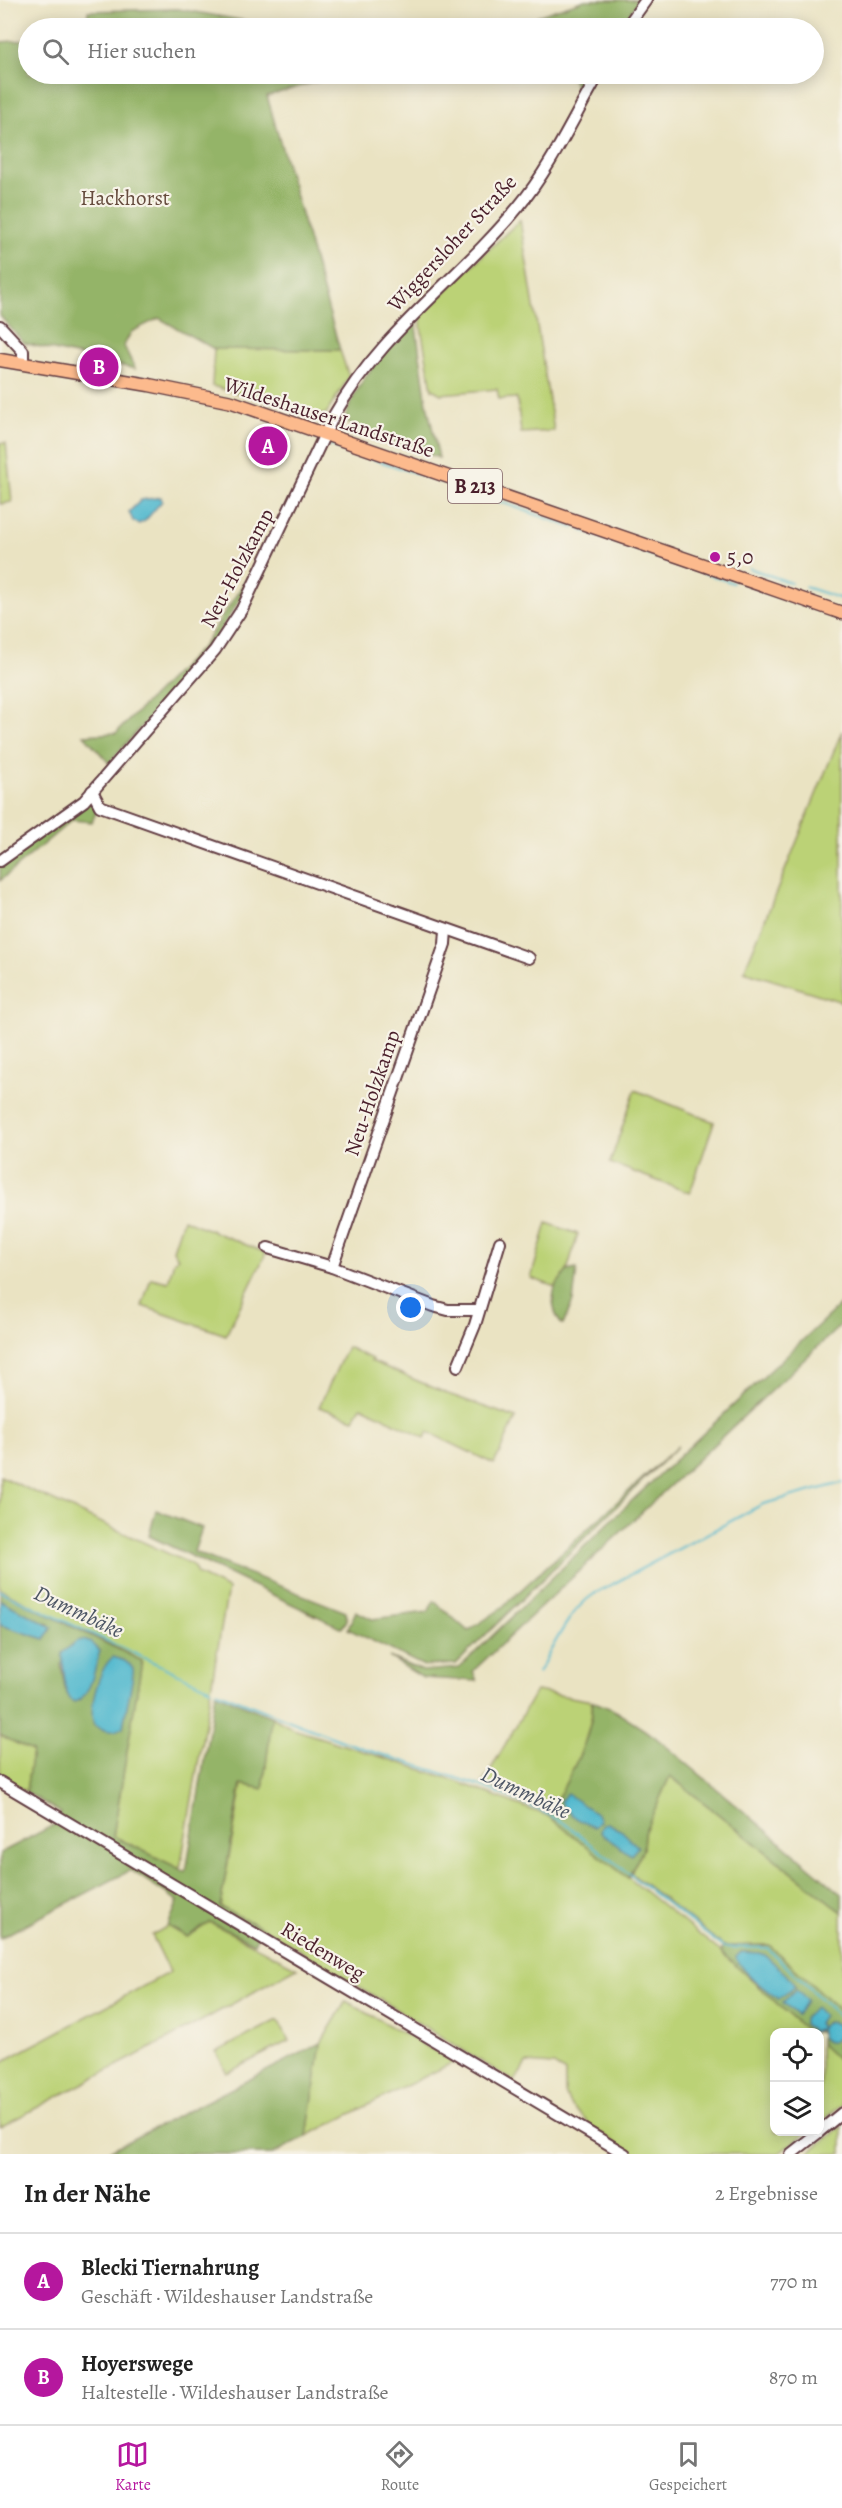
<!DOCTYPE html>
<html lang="de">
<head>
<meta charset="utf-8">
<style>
  body { margin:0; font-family:Alegreya,serif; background:#f6f6f6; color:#222 }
  .controls { position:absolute; right:18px; bottom:18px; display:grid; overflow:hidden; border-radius:12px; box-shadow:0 3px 15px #0003 }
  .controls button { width:54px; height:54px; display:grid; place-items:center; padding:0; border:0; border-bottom:2px solid #e0e0e0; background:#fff; color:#222; font:30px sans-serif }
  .you { position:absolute; left:411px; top:1308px; width:21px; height:21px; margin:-15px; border:4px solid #fff; border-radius:50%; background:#1a73e8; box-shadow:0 0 0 9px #1a73e833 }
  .badge { display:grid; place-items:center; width:39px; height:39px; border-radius:50%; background:#b5179e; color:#fff; font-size:20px; font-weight:700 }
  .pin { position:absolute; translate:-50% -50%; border:3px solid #fff; box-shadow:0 2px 6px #0006 }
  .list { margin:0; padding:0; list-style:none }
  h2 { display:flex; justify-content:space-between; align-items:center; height:78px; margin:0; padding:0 24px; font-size:26px }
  h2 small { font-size:20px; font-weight:400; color:#767676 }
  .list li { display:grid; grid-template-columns:39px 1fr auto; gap:18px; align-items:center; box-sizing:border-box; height:96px; padding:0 24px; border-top:2px solid #e0e0e0 }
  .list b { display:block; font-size:22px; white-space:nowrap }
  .list p { margin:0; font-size:20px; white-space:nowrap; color:#767676 }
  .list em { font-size:20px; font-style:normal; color:#767676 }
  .icon { flex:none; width:33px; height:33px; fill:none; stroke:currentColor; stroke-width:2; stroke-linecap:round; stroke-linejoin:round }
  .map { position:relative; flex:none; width:842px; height:2154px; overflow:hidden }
  .search { position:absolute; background:#fff; box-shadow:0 3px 15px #0003; left:18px; right:18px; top:18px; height:66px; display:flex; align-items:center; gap:15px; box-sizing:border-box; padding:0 21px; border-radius:33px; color:#767676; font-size:22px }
  .sheet { height:270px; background:#fff }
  nav { display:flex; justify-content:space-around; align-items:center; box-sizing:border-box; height:84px; border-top:2px solid #e0e0e0; background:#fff; font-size:16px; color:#767676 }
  nav a { display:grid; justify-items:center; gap:3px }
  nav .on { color:#b5179e }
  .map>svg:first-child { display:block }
  .green { fill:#bbd276; stroke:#827850; stroke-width:1.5 }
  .forest { fill:#94b467; stroke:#6f6a49; stroke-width:1.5; fill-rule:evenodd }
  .water { fill:#50b8ce; stroke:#4d6c7c; stroke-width:1.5 }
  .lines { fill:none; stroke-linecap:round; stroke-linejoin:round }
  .stream { stroke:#50b8ce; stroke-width:2 }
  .minor-casing { stroke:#623c42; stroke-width:14 }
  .major-casing { stroke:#623c42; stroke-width:15 }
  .minor { stroke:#fff; stroke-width:10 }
  .major { stroke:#fcba8d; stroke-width:12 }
  .poi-dot { fill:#b5179e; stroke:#f7f3e8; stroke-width:2 }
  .labels { text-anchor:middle; stroke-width:4.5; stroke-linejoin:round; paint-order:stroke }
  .shield { fill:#f7f3e8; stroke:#7e5f64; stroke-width:1.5 }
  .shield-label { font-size:20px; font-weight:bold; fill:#4a1f2b }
  .park-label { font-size:21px; fill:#664c3e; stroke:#f7f3e8 }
  .street-label { font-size:21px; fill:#4a1f2b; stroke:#f7f3e8 }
  .poi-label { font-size:21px; fill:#4a1f2b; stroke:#f7f3e8; text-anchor:start }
  .water-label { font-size:22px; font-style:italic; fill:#4c5564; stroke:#f7f3e8 }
</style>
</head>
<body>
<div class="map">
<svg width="842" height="2154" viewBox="0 0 842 2154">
  <rect width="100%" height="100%" fill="#f7f3e8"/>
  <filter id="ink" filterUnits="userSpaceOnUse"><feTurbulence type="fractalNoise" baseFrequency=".0167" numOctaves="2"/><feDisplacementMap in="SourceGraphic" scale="12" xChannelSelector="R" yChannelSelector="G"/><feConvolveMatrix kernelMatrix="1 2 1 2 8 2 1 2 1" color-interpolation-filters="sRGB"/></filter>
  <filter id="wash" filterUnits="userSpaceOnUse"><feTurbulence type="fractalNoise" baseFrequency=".008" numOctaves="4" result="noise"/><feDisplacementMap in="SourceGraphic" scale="24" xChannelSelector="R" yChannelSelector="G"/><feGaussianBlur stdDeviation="1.35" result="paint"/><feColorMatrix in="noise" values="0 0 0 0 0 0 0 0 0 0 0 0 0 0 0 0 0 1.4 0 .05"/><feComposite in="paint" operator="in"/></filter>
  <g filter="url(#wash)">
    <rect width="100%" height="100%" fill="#eae3c2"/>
    <g class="green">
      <path d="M520 220 554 431 521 433 517 398 499 399 497 389 441 394 432 389 421 328V314Z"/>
      <path d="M214 349 340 350 349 377 326 414 318 415 212 386Z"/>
      <path d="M0 443H6L12 502 0 504Z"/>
      <path d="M842 731V1002L744 971Z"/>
      <path d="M635 1090 714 1122 690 1193 610 1163Z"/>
      <path d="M183 1219 266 1253 226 1335 142 1306 151 1278 168 1282 174 1261 178 1258 173 1250Z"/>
      <path d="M547 1223 578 1234 567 1271 555 1287 531 1278Z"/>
      <path d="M347 1347 372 1359 371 1361 448 1394 516 1418 494 1464 428 1432 425 1438 361 1406 354 1419 319 1407Z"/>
      <path d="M0 1476 193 1565 197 1574 228 1589 180 1869 113 1836 142 1661 0 1589Z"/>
      <path d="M536 1691 592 1701C595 1734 566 1783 550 1812L483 1783Z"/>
      <path d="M272 1717 293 1729 445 1777 548 1816 575 1835 721 1952 808 2032H774V2132H807L778 2154H633L593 2128 569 2103 565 2092V2073L554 2065 526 2063 515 2082 263 1928 220 1907 242 1784 263 1788Z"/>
      <path d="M0 1735 32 1751 26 1792 0 1775Z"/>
      <path d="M670 1776 842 1912V2012L769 1945 724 1946 631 1873 643 1849 644 1833Z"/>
      <path d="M210 1922 297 1968 185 2030 0 2127V2063L170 1972 152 1935 168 1926 187 1937Z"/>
      <path d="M346 2001 454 2062 307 2136 321 2043Z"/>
      <path d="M278 2020 289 2041 227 2073 216 2052Z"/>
      <path d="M820 2043 842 2064V2105L820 2122Z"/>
      <path d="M842 2126V2154H807Z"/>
    </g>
    <g class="forest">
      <path d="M585 0H638L621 28H544L537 16Z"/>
      <path d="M178 9 286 28H87L88 11Z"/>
      <path d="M28 40V74H344L267 96 340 350 214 349 159 318 131 332 124 346 135 369 24 343 0 316V42Z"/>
      <path d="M569 74H593L581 94Z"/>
      <path d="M415 320 427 404 439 458 353 427 345 418C357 379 387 349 415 320Z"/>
      <path d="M245 581 249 584 206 654 109 763 84 735 116 733 204 645Z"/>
      <path d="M90 799 98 808 92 822 72 820 0 881V865Z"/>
      <path d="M577 1269 573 1301 563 1325C554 1318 551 1299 555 1288 557 1282 564 1276 567 1271Z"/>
      <path d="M842 1303V1324L473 1671 477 1681 423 1678 389 1657 423 1671 459 1668 624 1508Z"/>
      <path d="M678 1446 456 1664 424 1666 348 1629 356 1611 372 1619 428 1612 434 1601 468 1631 499 1610Z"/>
      <path d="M156 1510 202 1528 194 1552 346 1612 347 1620 342 1628 149 1536Z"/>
      <path d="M0 1591 142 1661 113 1836 186 1872 215 1693 272 1717 263 1789 241 1784 220 1907 263 1928 254 1943 210 1922 187 1937 168 1926 178 1901 131 1870 0 1938V1853L54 1825 61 1813 26 1792 32 1751 0 1735V1625L45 1639 49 1624 36 1620 0 1600ZM100 1651 93 1669 66 1693 61 1664ZM126 1702 123 1727 94 1725Z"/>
      <path d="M592 1701 612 1709 654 1736 842 1894V1912L670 1776 644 1833 643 1849 628 1878 548 1816C563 1788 597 1732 592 1701Z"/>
      <path d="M769 1945 842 2012V2041L837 2047 842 2054V2064L820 2043V2035L825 2041 837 2038 841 2033 840 2029 826 2022 819 2032H815L820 2028 818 2020 823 2015 804 2024 813 2032H808L721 1952 724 1946ZM750 1977 795 1987 772 1994Z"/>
      <path d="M321 2043 307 2136 273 2154H103Z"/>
    </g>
    <g class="water">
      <path d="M161 497 162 501 145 521 139 524 133 521 129 512 141 500Z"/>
      <path d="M0 1600 52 1627 45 1639 0 1625Z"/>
      <path d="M83 1640 92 1643 100 1651C95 1666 91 1699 74 1702L69 1699 66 1693 62 1653 77 1641Z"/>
      <path d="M113 1657C120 1659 129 1661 133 1669 135 1673 124 1718 123 1727 113 1734 104 1731 94 1725 88 1708 99 1668 113 1657Z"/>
      <path d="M567 1794 597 1814 600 1821 595 1827C584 1824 565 1813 560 1801Z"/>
      <path d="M608 1823 622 1831 638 1847 631 1855 603 1835 600 1831 603 1824Z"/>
      <path d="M741 1952 760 1953 765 1955 791 1979 795 1987 778 1999 750 1977 735 1958Z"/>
      <path d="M796 1990 807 2000 797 2015 783 2002Z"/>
      <path d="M815 2007 823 2015 818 2023 821 2028 813 2032 804 2024V2018Z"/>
      <circle cx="830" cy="2032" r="10"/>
    </g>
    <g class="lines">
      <g class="stream">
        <path d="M330 445 443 482"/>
        <path d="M450 485 491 499"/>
        <path d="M498 501 574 528"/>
        <path d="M581 530 686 567"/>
        <path d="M749 568 791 583"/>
        <path d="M699 571 733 583"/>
        <path d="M805 587 842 599"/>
        <path d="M0 1591 211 1689"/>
        <path d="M538 1673C554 1646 568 1611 594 1594L763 1504 842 1483"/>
        <path d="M216 1691C267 1712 318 1733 371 1751 436 1772 504 1789 564 1823L723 1947 767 1948 842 2019"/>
      </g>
    </g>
  </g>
  <g filter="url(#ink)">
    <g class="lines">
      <defs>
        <g id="minor">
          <path d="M626 28 646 0"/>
          <path d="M0 326 23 351V364"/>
          <path d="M92 791 100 806 529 958"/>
          <path d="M0 861 84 801 215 650 242 609 333 417C382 330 458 281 519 206 552 166 573 118 599 74"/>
          <path d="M268 1248 332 1267 433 1306 448 1310H479"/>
          <path d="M332 1267 445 944 446 930"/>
          <path d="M458 1366 475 1325 500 1242"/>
          <path d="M0 1782 625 2154"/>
          <path d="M820 2131 842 2113"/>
          <path d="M791 2154 819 2132"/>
        </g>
        <path id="major" d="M0 360 149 385 232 402 842 613"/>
      </defs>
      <use href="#minor" class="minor-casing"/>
      <use href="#major" class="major-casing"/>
      <use href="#minor" class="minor"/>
      <use href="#major" class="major"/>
    </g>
  </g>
  <circle class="poi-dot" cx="715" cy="557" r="6"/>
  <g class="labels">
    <rect class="shield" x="448" y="469" width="54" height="34" rx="4.5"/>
    <g class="shield-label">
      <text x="475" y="493">B 213</text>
    </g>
    <g class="park-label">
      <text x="125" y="205">Hackhorst</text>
    </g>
    <g class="street-label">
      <text transform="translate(452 243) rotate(-47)" y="7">Wiggersloher Straße</text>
      <text transform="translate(329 417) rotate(18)" y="7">Wildeshauser Landstraße</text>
      <text transform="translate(237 568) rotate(-62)" y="7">Neu-Holzkamp</text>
      <text transform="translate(372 1093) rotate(-71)" y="7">Neu-Holzkamp</text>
      <text transform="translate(323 1951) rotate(31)" y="7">Riedenweg</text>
    </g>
    <g class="poi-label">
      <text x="727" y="564">5,0</text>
    </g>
    <g class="water-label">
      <text transform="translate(79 1611) rotate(25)" y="8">Dummbäke</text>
      <text transform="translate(526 1792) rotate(25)" y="8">Dummbäke</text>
    </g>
  </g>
</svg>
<div class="controls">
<button><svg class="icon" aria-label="locate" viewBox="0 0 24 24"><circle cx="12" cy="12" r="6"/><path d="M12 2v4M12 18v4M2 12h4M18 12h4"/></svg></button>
<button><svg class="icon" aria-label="layers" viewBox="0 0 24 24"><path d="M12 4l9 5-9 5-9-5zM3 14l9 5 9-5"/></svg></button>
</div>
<div class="you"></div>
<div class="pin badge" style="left:268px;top:446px">A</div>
<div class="pin badge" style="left:99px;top:367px">B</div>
<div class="search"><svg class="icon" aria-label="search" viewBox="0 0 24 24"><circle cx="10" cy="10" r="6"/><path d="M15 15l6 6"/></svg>Hier suchen</div>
</div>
<section class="sheet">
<h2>In der Nähe<small>2 Ergebnisse</small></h2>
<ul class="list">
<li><span class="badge">A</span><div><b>Blecki Tiernahrung</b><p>Geschäft · Wildeshauser Landstraße</p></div><em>770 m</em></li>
<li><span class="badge">B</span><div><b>Hoyerswege</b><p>Haltestelle · Wildeshauser Landstraße</p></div><em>870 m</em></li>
</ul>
</section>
<nav>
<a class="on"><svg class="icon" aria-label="map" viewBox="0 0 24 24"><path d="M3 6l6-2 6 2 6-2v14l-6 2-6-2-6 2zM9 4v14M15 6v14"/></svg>Karte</a>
<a><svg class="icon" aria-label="directions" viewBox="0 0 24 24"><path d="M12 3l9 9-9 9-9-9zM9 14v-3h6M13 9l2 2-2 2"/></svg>Route</a>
<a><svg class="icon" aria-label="saved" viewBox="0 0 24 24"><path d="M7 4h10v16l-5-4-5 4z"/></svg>Gespeichert</a>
</nav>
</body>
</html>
